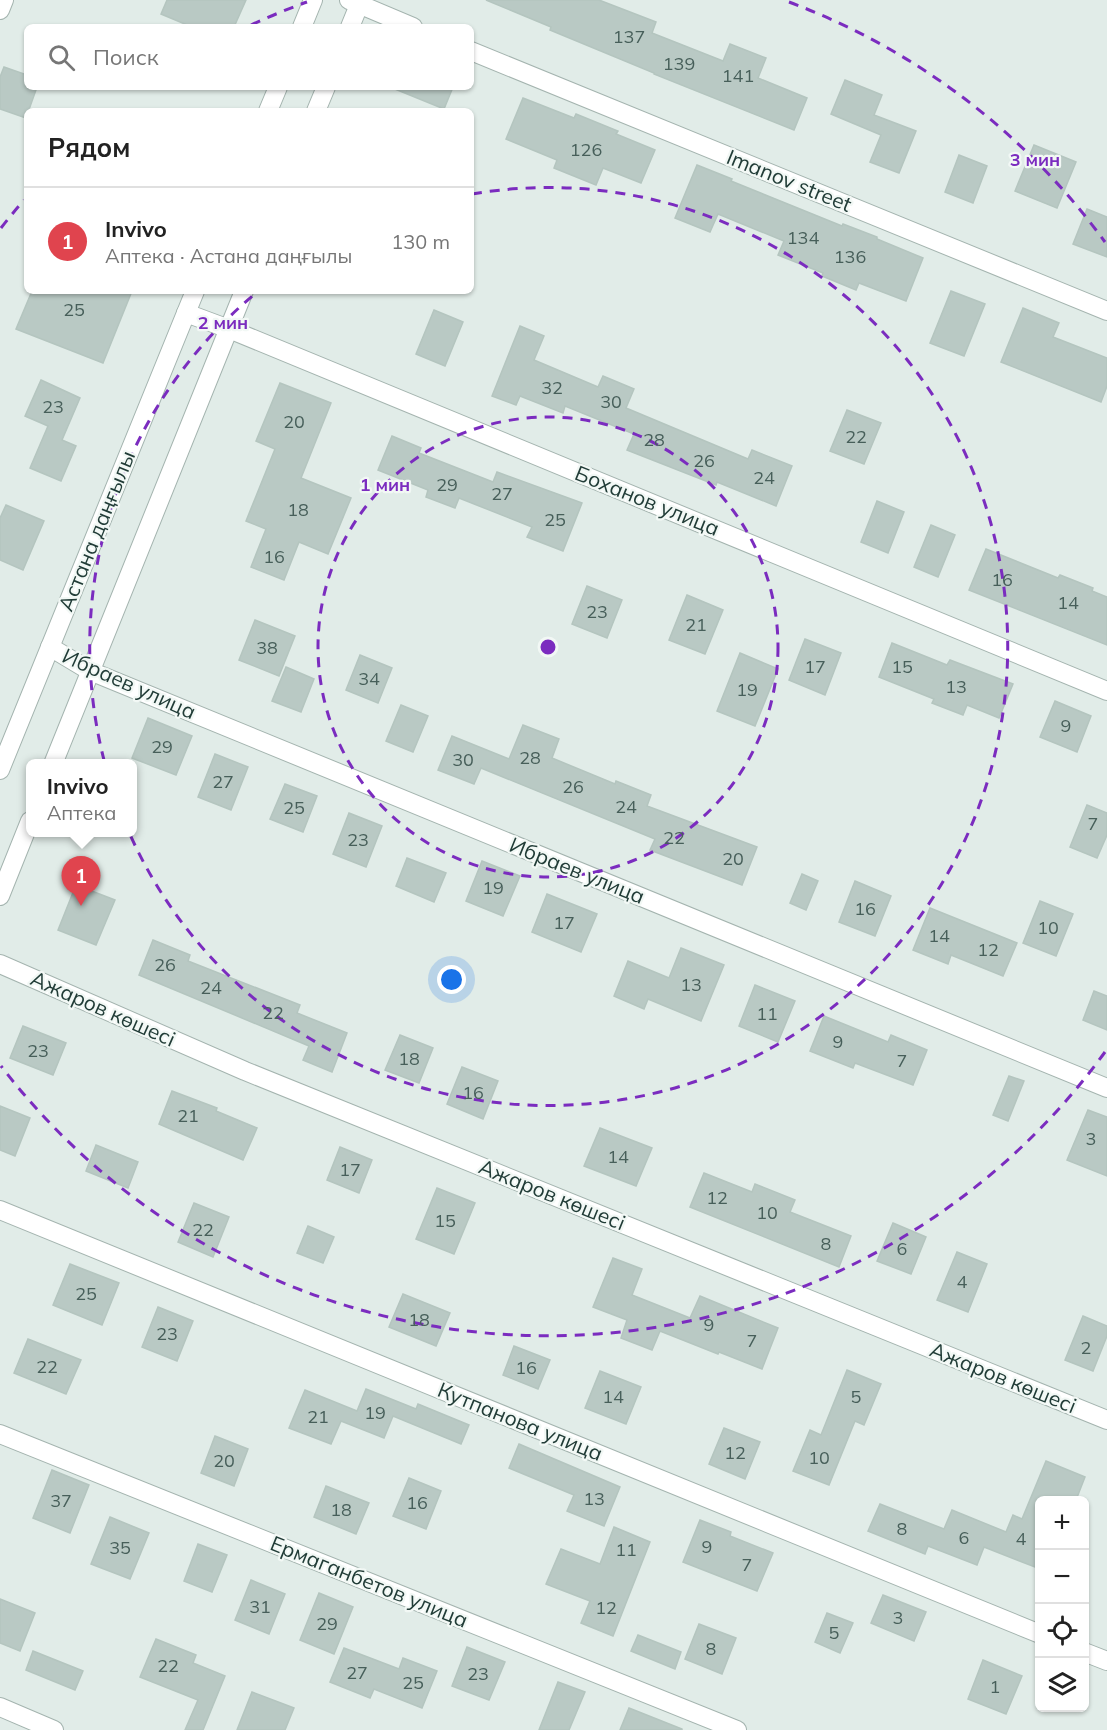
<!DOCTYPE html>
<html lang="ru">
<head>
<meta charset="utf-8">
<style>
  body { margin:0; font-family:Mulish,sans-serif; background:#f2f2f2; color:#222 }
  .controls { position:absolute; right:18px; bottom:18px; display:grid; overflow:hidden; border-radius:9px; box-shadow:0 2px 4px #0004 }
  .controls button { width:54px; height:54px; display:grid; place-items:center; padding:0; border:0; border-bottom:2px solid #e0e0e0; background:#fff; color:#222; font:30px sans-serif }
  .you { position:absolute; left:452px; top:980px; width:21px; height:21px; margin:-15px; border:4px solid #fff; border-radius:50%; background:#1a73e8; box-shadow:0 0 0 9px #1a73e833 }
  .badge { display:grid; place-items:center; width:39px; height:39px; border-radius:50%; background:#2563eb; color:#fff; font-size:20px; font-weight:700 }
  .pin { position:absolute; translate:-50% -50px; filter:drop-shadow(0 2px 3px #0008) }
  .pin::after { content:''; position:absolute; top:32px; width:21px; height:18px; background:inherit; clip-path:polygon(0 0,100% 0,50% 100%) }
  .popup { position:absolute; left:26px; top:759px; width:111px; height:78px; box-sizing:border-box; display:grid; place-content:center; border-radius:9px; background:#fff; filter:drop-shadow(0 2px 4px #0005); font-size:20px; white-space:nowrap; color:#767676 }
  .popup b { font-size:22px; color:#222 }
  .popup::after { content:''; position:absolute; left:50%; top:100%; margin-left:-12px; border:12px solid transparent; border-top-color:#fff }
  .list { margin:0; padding:0; list-style:none }
  h2 { display:flex; justify-content:space-between; align-items:center; height:78px; margin:0; padding:0 24px; font-size:26px }
  h2 small { font-size:20px; font-weight:400; color:#767676 }
  .list li { display:grid; grid-template-columns:39px 1fr auto; gap:18px; align-items:center; box-sizing:border-box; height:108px; padding:0 24px; border-top:2px solid #e0e0e0 }
  .list b { display:block; font-size:22px; white-space:nowrap }
  .list p { margin:0; font-size:20px; white-space:nowrap; color:#767676 }
  .list em { font-size:20px; font-style:normal; color:#767676 }
  .icon { flex:none; width:33px; height:33px; fill:none; stroke:currentColor; stroke-width:2; stroke-linecap:round; stroke-linejoin:round }
  .map { position:relative; flex:none; width:1107px; height:1730px; overflow:hidden }
  .search { position:absolute; background:#fff; box-shadow:0 2px 4px #0004; left:24px; top:24px; width:450px; height:66px; display:flex; align-items:center; gap:15px; box-sizing:border-box; padding:0 21px; border-radius:9px; color:#767676; font-size:22px }
  .panel { position:absolute; background:#fff; box-shadow:0 2px 4px #0004; left:24px; top:108px; width:450px; height:186px; border-radius:9px }
  .map>svg:first-child { display:block }
  .building { fill:#b9c9c4; stroke:#b4c5bf; stroke-width:1.5 }
  .lines { fill:none; stroke-linecap:round; stroke-linejoin:round }
  .minor-casing { stroke:#a4b4af; stroke-width:20 }
  .tertiary-casing { stroke:#a4b4af; stroke-width:20 }
  .minor { stroke:#fff; stroke-width:18 }
  .tertiary { stroke:#fff; stroke-width:18 }
  .ring { fill:none; stroke:#7b2cbf; stroke-width:3; stroke-dasharray:10 8 }
  .labels { text-anchor:middle; stroke-width:4.5; stroke-linejoin:round; paint-order:stroke }
  .number-label { font-size:18px; fill:#475f5a }
  .street-label { font-size:21px; fill:#213c37; stroke:#f2f8f5 }
  .centre { fill:#7b2cbf; stroke:#f2f8f5; stroke-width:3 }
  .ring-label { font-size:18px; text-anchor:middle; font-weight:bold; fill:#7b2cbf; stroke:#f2f8f5; stroke-width:4.5; stroke-linejoin:round; paint-order:stroke }
</style>
</head>
<body>
<div class="map">
<svg width="1107" height="1730" viewBox="0 0 1107 1730">
  <rect width="100%" height="100%" fill="#e1ece8"/>
  <g class="building">
    <path d="M167 0H246L234 27H192L161 14Z"/>
    <path d="M486 0H599L656 22 652 33 723 61 730 44 766 58 758 78 807 98 794 130 654 74V73L550 30 551 27Z"/>
    <path d="M4 67 27 75V87H37L26 118 0 109V77Z"/>
    <path d="M845 80 882 95 874 115 916 131 899 173 870 162 881 135 831 114Z"/>
    <path d="M390 87H453L444 109Z"/>
    <path d="M523 98 574 118 576 114 618 131 616 134 655 150 641 183 603 168 596 185 554 168 557 160 506 139Z"/>
    <path d="M1034 145 1076 162 1057 208 1015 191Z"/>
    <path d="M959 155 987 166 973 203 945 192Z"/>
    <path d="M697 165 732 179 731 181 842 226 843 224 877 237V239L923 258 906 301 859 283 856 290 822 276 823 273 778 255 784 241 718 214 710 232 675 218Z"/>
    <path d="M1087 209 1107 217V257L1073 244Z"/>
    <path d="M32 291H132L103 363 16 329Z"/>
    <path d="M951 291 985 304 964 356 930 343Z"/>
    <path d="M1023 308 1059 323 1053 337 1107 358V386L1101 402 1001 362Z"/>
    <path d="M434 310 463 322 445 366 416 354Z"/>
    <path d="M520 326 544 336 534 360 598 387 603 376 634 389 626 408 748 459 752 450 792 466 776 506 717 482 716 485 627 450 634 434 565 406 563 413 520 396 516 405 492 396Z"/>
    <path d="M41 380 80 398 62 440 76 446 61 481 30 468 48 426 25 416Z"/>
    <path d="M280 383 331 403 301 478 351 498 328 554 299 542 284 580 251 567 266 529 246 521 275 449 256 441Z"/>
    <path d="M847 410 881 423 864 464 830 451Z"/>
    <path d="M392 436 421 448 419 453 493 482 497 472 582 503 563 551 527 537 532 527 459 498 455 508 426 497 428 490 378 470Z"/>
    <path d="M877 501 904 512 888 553 861 542Z"/>
    <path d="M6 505 44 521 23 570 0 560V518Z"/>
    <path d="M931 525 955 535 938 577 914 567Z"/>
    <path d="M986 549 1058 578 1060 575 1093 588 1092 591 1107 597V645L969 590Z"/>
    <path d="M587 586 622 600 607 638 572 624Z"/>
    <path d="M687 595 723 610 705 654 669 640Z"/>
    <path d="M255 620 295 636 279 676 239 660Z"/>
    <path d="M805 639 841 653 825 695 789 680Z"/>
    <path d="M892 643 947 665 950 660 1013 684 999 718 967 705 963 715 932 703 934 699 879 677Z"/>
    <path d="M740 653 778 669 755 726 717 711Z"/>
    <path d="M360 655 392 668 378 703 346 690Z"/>
    <path d="M286 667 314 679 301 712 272 701Z"/>
    <path d="M1055 701 1091 716 1077 752 1040 737Z"/>
    <path d="M401 705 428 716 413 752 386 741Z"/>
    <path d="M148 718 192 736 176 775 132 758Z"/>
    <path d="M523 725 559 739 552 758 615 784 616 781 651 795 647 806 757 847 742 885 650 850 655 839 481 768 474 784 438 770 452 736 509 759Z"/>
    <path d="M215 754 248 767 231 810 198 797Z"/>
    <path d="M285 784 317 796 303 832 270 819Z"/>
    <path d="M1087 805 1107 813V835L1097 858 1070 847Z"/>
    <path d="M349 813 382 826 366 867 333 854Z"/>
    <path d="M407 858 446 873 434 902 396 886Z"/>
    <path d="M482 861 520 876 503 916 466 901Z"/>
    <path d="M802 874 818 881 806 910 790 903Z"/>
    <path d="M855 881 891 896 875 936 839 922Z"/>
    <path d="M76 885 115 900 96 945 58 930Z"/>
    <path d="M547 894 597 914 581 952 532 932Z"/>
    <path d="M1040 901 1073 914 1056 956 1023 943Z"/>
    <path d="M930 908 1017 943 1003 976 951 955 948 964 913 950Z"/>
    <path d="M153 940 190 955 188 961 300 1005 297 1013 347 1033 332 1072 303 1060 309 1046 139 975Z"/>
    <path d="M681 948 724 965 701 1021 648 999 644 1009 614 996 628 961 669 978Z"/>
    <path d="M755 985 795 1001 778 1042 739 1026Z"/>
    <path d="M1094 991 1107 996V1030L1083 1020Z"/>
    <path d="M824 1016 888 1042 891 1035 927 1050 913 1085 855 1063 853 1068 810 1051Z"/>
    <path d="M23 1026 66 1043 53 1075 10 1058Z"/>
    <path d="M400 1035 433 1048 419 1083 385 1070Z"/>
    <path d="M462 1067 498 1081 483 1119 447 1104Z"/>
    <path d="M1009 1076 1024 1081 1008 1121 993 1115Z"/>
    <path d="M172 1091 217 1108 216 1111 257 1128 243 1160 159 1124Z"/>
    <path d="M0 1106 30 1118 15 1156 0 1150Z"/>
    <path d="M1088 1110 1107 1117V1176L1067 1160Z"/>
    <path d="M600 1128 652 1148 636 1186 584 1166Z"/>
    <path d="M96 1145 138 1162 128 1188 86 1171Z"/>
    <path d="M340 1147 372 1160 359 1193 327 1180Z"/>
    <path d="M704 1173 752 1192 755 1184 795 1200 790 1212 851 1236 839 1267 690 1207Z"/>
    <path d="M437 1188 475 1203 454 1254 416 1239Z"/>
    <path d="M194 1203 229 1217 213 1257 178 1242Z"/>
    <path d="M893 1223 926 1237 911 1274 877 1261Z"/>
    <path d="M308 1226 334 1237 323 1263 297 1253Z"/>
    <path d="M957 1252 987 1264 968 1312 937 1300Z"/>
    <path d="M613 1258 642 1269 632 1295 690 1318 700 1296 778 1328 762 1369 719 1352 718 1354 660 1331 652 1350 621 1338 627 1320 593 1307Z"/>
    <path d="M70 1264 119 1283 102 1325 53 1305Z"/>
    <path d="M403 1294 450 1313 436 1346 389 1327Z"/>
    <path d="M158 1307 193 1321 177 1361 142 1347Z"/>
    <path d="M1083 1316 1107 1326V1336L1093 1371 1065 1360Z"/>
    <path d="M28 1339 81 1360 66 1394 14 1373Z"/>
    <path d="M514 1346 550 1360 538 1389 503 1375Z"/>
    <path d="M847 1370 881 1384 864 1425 855 1421 829 1485 793 1471 810 1430 821 1435Z"/>
    <path d="M600 1371 641 1387 626 1424 585 1408Z"/>
    <path d="M366 1389 416 1409 418 1404 469 1425 461 1444 393 1416 384 1438 341 1421 331 1444 289 1428 305 1390 357 1411Z"/>
    <path d="M724 1428 760 1442 745 1479 709 1464Z"/>
    <path d="M215 1436 248 1449 234 1486 201 1473Z"/>
    <path d="M519 1444 620 1487 604 1526 567 1511 574 1495 509 1468Z"/>
    <path d="M1046 1461 1085 1477 1076 1500H1040V1569L984 1547 977 1565 928 1546 925 1554 868 1531 880 1504 944 1529 952 1510 1006 1532 1013 1515 1022 1519Z"/>
    <path d="M52 1470 89 1485 70 1533 33 1518Z"/>
    <path d="M409 1478 441 1491 426 1529 393 1516Z"/>
    <path d="M326 1486 369 1503 356 1534 314 1517Z"/>
    <path d="M110 1517 149 1533 130 1579 91 1564Z"/>
    <path d="M700 1520 731 1532 730 1536 773 1553 757 1591 683 1562Z"/>
    <path d="M614 1527 650 1542 613 1636 581 1623 590 1601 546 1584 561 1549 600 1564Z"/>
    <path d="M198 1544 227 1555 212 1592 184 1581Z"/>
    <path d="M251 1580 285 1594 269 1634 235 1620Z"/>
    <path d="M319 1593 353 1607 334 1654 300 1640Z"/>
    <path d="M883 1595 926 1612 914 1641 871 1623Z"/>
    <path d="M0 1599 35 1613 20 1651 0 1643Z"/>
    <path d="M827 1613 853 1623 840 1653 815 1642Z"/>
    <path d="M699 1624 736 1638 722 1674 685 1659Z"/>
    <path d="M638 1635 681 1652 675 1669 631 1651Z"/>
    <path d="M156 1639 196 1655 193 1663 225 1676 203 1730H185L198 1700 140 1677Z"/>
    <path d="M467 1647 505 1662 489 1700 452 1686Z"/>
    <path d="M344 1648 399 1669 403 1658 437 1671 422 1708 374 1689 370 1698 330 1682Z"/>
    <path d="M33 1651 83 1671 75 1690 26 1670Z"/>
    <path d="M983 1660 1022 1676 1006 1714 968 1699Z"/>
    <path d="M558 1682 585 1692 569 1730H539Z"/>
    <path d="M252 1692 294 1708 285 1730H237Z"/>
    <path d="M629 1708 682 1729V1730H620Z"/>
  </g>
  <g class="lines">
    <defs>
      <g id="minor">
        <path d="M349 0 413 27"/>
        <path d="M0 10 4 0"/>
        <path d="M471 51 1107 311"/>
        <path d="M186 313 229 329 1107 691"/>
        <path d="M50 647 90 671 1107 1088"/>
        <path d="M0 964 245 1071 1107 1420"/>
        <path d="M0 1210 1040 1634"/>
        <path d="M0 1434 737 1730"/>
        <path d="M1084 1652 1107 1661"/>
        <path d="M0 1707 54 1730"/>
      </g>
      <g id="tertiary">
        <path d="M302 27 313 0"/>
        <path d="M350 27 361 0"/>
        <path d="M268 111 278 87"/>
        <path d="M316 111 326 87"/>
        <path d="M53 764 244 291"/>
        <path d="M0 770 195 291"/>
        <path d="M0 896 30 821"/>
      </g>
    </defs>
    <use href="#minor" class="minor-casing"/>
    <use href="#tertiary" class="tertiary-casing"/>
    <use href="#minor" class="minor"/>
    <use href="#tertiary" class="tertiary"/>
  </g>
  <g class="ring">
    <circle cx="548" cy="647" r="230"/>
    <path d="M472 194A459 459 0 1 1 256 293"/>
    <path d="M1105 1052A689 689 0 0 1 1 1066M1 228A689 689 0 0 1 24 200M251 25A689 689 0 0 1 307 2M789 2A689 689 0 0 1 1105 242"/>
  </g>
  <g class="labels">
    <g class="number-label">
      <text x="629" y="43">137</text>
      <text x="679" y="70">139</text>
      <text x="738" y="82">141</text>
      <text x="586" y="156">126</text>
      <text x="803" y="244">134</text>
      <text x="850" y="263">136</text>
      <text x="74" y="316">25</text>
      <text x="552" y="394">32</text>
      <text x="611" y="408">30</text>
      <text x="53" y="413">23</text>
      <text x="294" y="428">20</text>
      <text x="856" y="443">22</text>
      <text x="654" y="446">28</text>
      <text x="704" y="467">26</text>
      <text x="764" y="484">24</text>
      <text x="447" y="491">29</text>
      <text x="502" y="500">27</text>
      <text x="298" y="516">18</text>
      <text x="555" y="526">25</text>
      <text x="274" y="563">16</text>
      <text x="1002" y="586">16</text>
      <text x="1068" y="609">14</text>
      <text x="597" y="618">23</text>
      <text x="696" y="631">21</text>
      <text x="267" y="654">38</text>
      <text x="815" y="673">17</text>
      <text x="902" y="673">15</text>
      <text x="369" y="685">34</text>
      <text x="956" y="693">13</text>
      <text x="747" y="696">19</text>
      <text x="1066" y="732">9</text>
      <text x="162" y="753">29</text>
      <text x="530" y="764">28</text>
      <text x="463" y="766">30</text>
      <text x="223" y="788">27</text>
      <text x="573" y="793">26</text>
      <text x="626" y="813">24</text>
      <text x="294" y="814">25</text>
      <text x="1093" y="830">7</text>
      <text x="674" y="844">22</text>
      <text x="358" y="846">23</text>
      <text x="733" y="865">20</text>
      <text x="493" y="894">19</text>
      <text x="865" y="915">16</text>
      <text x="564" y="929">17</text>
      <text x="1048" y="934">10</text>
      <text x="939" y="942">14</text>
      <text x="988" y="956">12</text>
      <text x="165" y="971">26</text>
      <text x="691" y="991">13</text>
      <text x="211" y="994">24</text>
      <text x="273" y="1019">22</text>
      <text x="767" y="1020">11</text>
      <text x="838" y="1048">9</text>
      <text x="38" y="1057">23</text>
      <text x="409" y="1065">18</text>
      <text x="902" y="1067">7</text>
      <text x="473" y="1099">16</text>
      <text x="188" y="1122">21</text>
      <text x="1091" y="1145">3</text>
      <text x="618" y="1163">14</text>
      <text x="350" y="1176">17</text>
      <text x="717" y="1204">12</text>
      <text x="767" y="1219">10</text>
      <text x="445" y="1227">15</text>
      <text x="203" y="1236">22</text>
      <text x="826" y="1250">8</text>
      <text x="902" y="1255">6</text>
      <text x="962" y="1288">4</text>
      <text x="86" y="1300">25</text>
      <text x="419" y="1326">18</text>
      <text x="709" y="1331">9</text>
      <text x="167" y="1340">23</text>
      <text x="752" y="1347">7</text>
      <text x="1086" y="1354">2</text>
      <text x="47" y="1373">22</text>
      <text x="526" y="1374">16</text>
      <text x="613" y="1403">14</text>
      <text x="856" y="1403">5</text>
      <text x="375" y="1419">19</text>
      <text x="318" y="1423">21</text>
      <text x="735" y="1459">12</text>
      <text x="819" y="1464">10</text>
      <text x="224" y="1467">20</text>
      <text x="594" y="1505">13</text>
      <text x="61" y="1507">37</text>
      <text x="417" y="1509">16</text>
      <text x="341" y="1516">18</text>
      <text x="902" y="1535">8</text>
      <text x="964" y="1544">6</text>
      <text x="1021" y="1545">4</text>
      <text x="707" y="1553">9</text>
      <text x="120" y="1554">35</text>
      <text x="626" y="1556">11</text>
      <text x="747" y="1571">7</text>
      <text x="260" y="1613">31</text>
      <text x="606" y="1614">12</text>
      <text x="898" y="1624">3</text>
      <text x="327" y="1630">29</text>
      <text x="834" y="1639">5</text>
      <text x="711" y="1655">8</text>
      <text x="168" y="1672">22</text>
      <text x="357" y="1679">27</text>
      <text x="478" y="1680">23</text>
      <text x="413" y="1689">25</text>
      <text x="995" y="1693">1</text>
    </g>
    <g class="street-label">
      <text transform="translate(789 181) rotate(22)" y="7">Imanov street</text>
      <text transform="translate(647 501) rotate(22)" y="7">Боханов улица</text>
      <text transform="translate(97 531) rotate(-68)" y="7">Астана даңғылы</text>
      <text transform="translate(129 684) rotate(24)" y="7">Ибраев улица</text>
      <text transform="translate(577 871) rotate(22)" y="7">Ибраев улица</text>
      <text transform="translate(103 1009) rotate(24)" y="7">Ажаров көшесі</text>
      <text transform="translate(552 1195) rotate(22)" y="7">Ажаров көшесі</text>
      <text transform="translate(1003 1378) rotate(22)" y="7">Ажаров көшесі</text>
      <text transform="translate(520 1422) rotate(22)" y="7">Кутпанова улица</text>
      <text transform="translate(369 1582) rotate(22)" y="7">Ермаганбетов улица</text>
    </g>
  </g>
  <circle cx="548" cy="647" r="9" class="centre"/>
  <g class="ring-label">
    <text x="1035" y="166">3 мин</text>
    <text x="223" y="329">2 мин</text>
    <text x="385" y="491">1 мин</text>
  </g>
</svg>
<div class="controls">
<button>+</button>
<button>−</button>
<button><svg class="icon" aria-label="locate" viewBox="0 0 24 24"><circle cx="12" cy="12" r="6"/><path d="M12 2v4M12 18v4M2 12h4M18 12h4"/></svg></button>
<button><svg class="icon" aria-label="layers" viewBox="0 0 24 24"><path d="M12 4l9 5-9 5-9-5zM3 14l9 5 9-5"/></svg></button>
</div>
<div class="you"></div>
<div class="pin badge" style="left:81px;top:906px;background:#e0444e">1</div>
<div class="popup"><b>Invivo</b>Аптека</div>
<div class="search"><svg class="icon" aria-label="search" viewBox="0 0 24 24"><circle cx="10" cy="10" r="6"/><path d="M15 15l6 6"/></svg>Поиск</div>
<section class="panel">
<h2>Рядом<small></small></h2>
<ul class="list">
<li><span class="badge" style="background:#e0444e">1</span><div><b>Invivo</b><p>Аптека · Астана даңғылы</p></div><em>130 m</em></li>
</ul>
</section>
</div>
</body>
</html>
